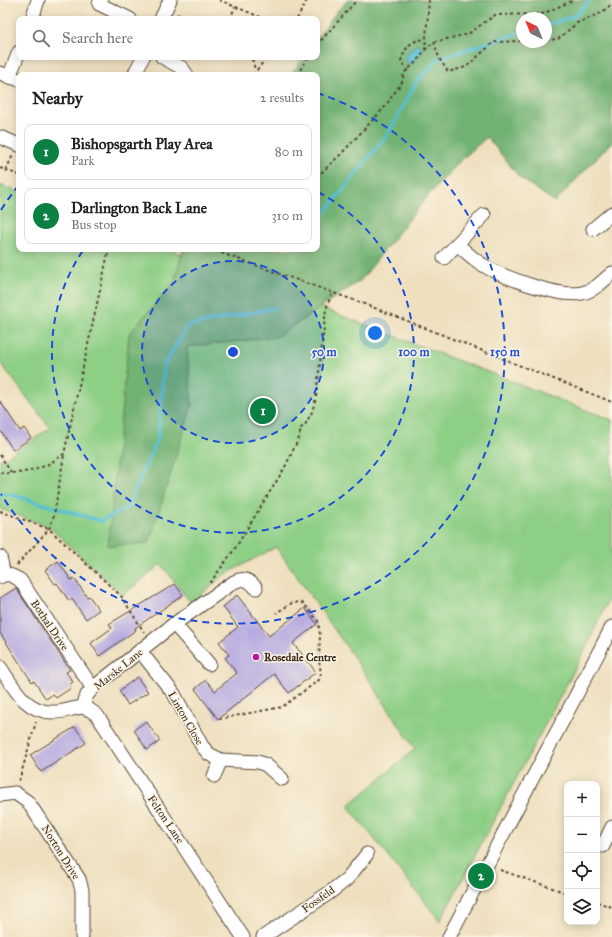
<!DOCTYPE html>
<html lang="en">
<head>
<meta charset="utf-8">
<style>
  body { margin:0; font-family:"IM FELL Great Primer",serif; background:#f6f6f6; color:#202124 }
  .controls { position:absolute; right:12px; bottom:12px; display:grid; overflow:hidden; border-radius:8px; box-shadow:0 2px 10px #0003 }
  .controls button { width:36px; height:36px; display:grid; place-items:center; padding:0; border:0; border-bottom:1px solid #e0e0e0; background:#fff; color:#202124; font:20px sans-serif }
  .compass { position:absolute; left:516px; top:12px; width:36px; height:36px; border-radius:50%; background:#fff; box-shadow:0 2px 10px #0003; rotate:317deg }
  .you { position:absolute; left:375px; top:333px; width:14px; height:14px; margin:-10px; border:3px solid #fff; border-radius:50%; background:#1a73e8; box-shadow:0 0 0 6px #1a73e833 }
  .badge { display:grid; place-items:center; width:26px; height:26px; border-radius:50%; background:#0b8043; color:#fff; font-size:13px; font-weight:700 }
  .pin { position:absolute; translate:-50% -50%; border:2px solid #fff; box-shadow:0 1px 4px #0006 }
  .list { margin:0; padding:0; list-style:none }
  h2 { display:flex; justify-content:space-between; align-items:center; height:52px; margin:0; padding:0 16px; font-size:17px }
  h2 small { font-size:13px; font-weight:400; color:#757577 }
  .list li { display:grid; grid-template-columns:26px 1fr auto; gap:12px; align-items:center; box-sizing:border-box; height:56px; margin:0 8px 8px; padding:0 8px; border:1px solid #e0e0e0; border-radius:8px }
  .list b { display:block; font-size:15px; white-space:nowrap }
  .list p { margin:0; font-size:13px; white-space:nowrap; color:#757577 }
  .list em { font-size:13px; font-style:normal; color:#757577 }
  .icon { flex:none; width:22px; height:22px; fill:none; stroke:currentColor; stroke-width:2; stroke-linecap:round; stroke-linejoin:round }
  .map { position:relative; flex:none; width:612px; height:937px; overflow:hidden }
  .search { position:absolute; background:#fff; box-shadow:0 2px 10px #0003; left:16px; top:16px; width:304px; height:44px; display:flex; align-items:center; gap:10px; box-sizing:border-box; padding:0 14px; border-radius:8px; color:#757577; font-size:15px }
  .panel { position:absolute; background:#fff; box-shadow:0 2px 10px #0003; left:16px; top:72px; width:304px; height:180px; border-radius:8px }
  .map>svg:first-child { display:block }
  .green { fill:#8ecf86; stroke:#647c52 }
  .forest { fill:#72b273; stroke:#566e48; fill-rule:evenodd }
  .water { fill:#55bfd2; stroke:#487478 }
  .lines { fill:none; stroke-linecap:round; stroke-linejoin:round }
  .stream { stroke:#55bfd2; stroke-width:3.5 }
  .building { fill:#b6aae0 }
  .minor-casing { stroke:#564536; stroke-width:15 }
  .path { stroke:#564536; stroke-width:2; stroke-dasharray:3 3; stroke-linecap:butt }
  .minor { stroke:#fff; stroke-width:13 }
  .ring { fill:none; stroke:#1d4ed8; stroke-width:2; stroke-dasharray:7 5 }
  .poi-dot { fill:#b5179e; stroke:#fcf5e5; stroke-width:1.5 }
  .labels { text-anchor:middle; stroke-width:3; stroke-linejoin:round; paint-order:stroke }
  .street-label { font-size:11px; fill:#3b2a1e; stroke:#fcf5e5 }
  .poi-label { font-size:11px; font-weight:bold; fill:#3b2a1e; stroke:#fcf5e5; text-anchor:start }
  .centre { fill:#1d4ed8; stroke:#fcf5e5; stroke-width:2 }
  .ring-label { font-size:12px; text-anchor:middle; font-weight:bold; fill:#1d4ed8; stroke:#fcf5e5; stroke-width:3; stroke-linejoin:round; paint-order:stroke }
</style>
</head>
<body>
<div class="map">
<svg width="612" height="937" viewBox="0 0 612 937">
  <rect width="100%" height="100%" fill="#fcf5e5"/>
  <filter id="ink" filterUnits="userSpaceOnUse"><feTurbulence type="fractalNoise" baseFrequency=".025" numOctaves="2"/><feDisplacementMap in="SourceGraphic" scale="8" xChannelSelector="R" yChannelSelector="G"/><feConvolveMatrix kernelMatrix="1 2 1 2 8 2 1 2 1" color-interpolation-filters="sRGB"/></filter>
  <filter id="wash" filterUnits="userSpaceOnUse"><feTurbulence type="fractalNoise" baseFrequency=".012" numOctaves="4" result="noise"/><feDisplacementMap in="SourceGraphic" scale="16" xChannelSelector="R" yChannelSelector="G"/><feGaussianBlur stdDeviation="0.9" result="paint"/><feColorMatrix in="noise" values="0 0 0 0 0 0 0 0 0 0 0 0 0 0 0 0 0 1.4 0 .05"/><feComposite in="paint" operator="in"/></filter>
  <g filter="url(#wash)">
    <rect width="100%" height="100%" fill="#eee0bf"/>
    <path class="green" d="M0 185 19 192V249H169L612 420V592L585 650 440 921 348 806 415 749 353 656 276 547 224 575 191 603 161 564 123 595 48 526 0 509V458L2 460 50 428 0 362Z"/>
    <path class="forest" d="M348 0H612V142L555 202 520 178 487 137 460 161 427 197 361 280 277 337 187 347 192 405 149 543 108 546 129 334 174 282 183 249H317V75H290L304 57H317V38L338 10ZM522 18H546V42H522Z"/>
    <path class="water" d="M418 45 423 48 421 54 409 66 405 58 412 48Z"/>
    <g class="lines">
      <g class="stream">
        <path d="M546 25 575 16 590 0"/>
        <path d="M317 222 388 134 417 81 439 58 522 32"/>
        <path d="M0 494H9L101 521 127 508 158 438 164 365 188 326 274 308"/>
      </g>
    </g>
    <g id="blocks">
      <g class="building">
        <path d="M0 401 20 431 24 428 31 438 13 450 0 430Z"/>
        <path d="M58 561 71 580 74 578 87 597 89 596 99 610 86 619 72 599 69 601 57 583 55 584 45 570Z"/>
        <path d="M175 584 183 595 135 628 136 630 99 656 91 643 112 628 109 624Z"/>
        <path d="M16 588 70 670 66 672 73 682 69 685 71 688 56 698 53 694 46 699 34 681 32 682 0 633V598Z"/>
        <path d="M237 595 269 636 305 608 317 624 293 643 316 672 289 693 274 674 218 719 195 689 206 680 215 691 237 673 225 658 229 655 219 642 238 627 223 607Z"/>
        <path d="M137 677 148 692 128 705 119 691Z"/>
        <path d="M146 721 160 741 147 750 134 730Z"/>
        <path d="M75 727 86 743 41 772 30 755Z"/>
      </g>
    </g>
  </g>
  <g filter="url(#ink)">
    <use href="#blocks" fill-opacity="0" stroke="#564536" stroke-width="1"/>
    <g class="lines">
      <defs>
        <g id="minor">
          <path d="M101 0 99 4 130 19"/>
          <path d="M32 19 38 0"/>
          <path d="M161 19 170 0"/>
          <path d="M162 57 182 68 187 75"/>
          <path d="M0 73 19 80"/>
          <path d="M134 75 143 57"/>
          <path d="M9 77 19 52"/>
          <path d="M0 137 19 145"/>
          <path d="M593 229 612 213"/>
          <path d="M457 244C465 251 473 259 483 265 502 277 560 298 582 293 594 291 603 281 612 273"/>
          <path d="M444 258 484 215"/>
          <path d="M0 557 4 575"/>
          <path d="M0 577C7 572 13 576 20 580L90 684 94 687"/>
          <path d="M174 624 209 664"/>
          <path d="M140 651 174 694 202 746 209 754 221 760 258 762 266 765 282 779"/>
          <path d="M0 667C13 686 25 712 52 712 62 713 72 708 83 707L87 695 94 687 174 624 234 582C244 577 249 580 256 588"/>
          <path d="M83 707 90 710 97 715 243 937"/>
          <path d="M214 776 221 760"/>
          <path d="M0 795 15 793 28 802 79 879 82 890V937"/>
          <path d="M597 844 603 846 612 827"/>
          <path d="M263 937 329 893 347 879 367 854"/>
          <path d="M449 937 612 627"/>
        </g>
      </defs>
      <use href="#minor" class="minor-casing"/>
      <g class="path">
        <path d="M219 0 265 19"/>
        <path d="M177 14 186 19"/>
        <path d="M230 19 235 7"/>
        <path d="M297 19 307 0"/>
        <path d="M546 40 558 39 577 23 601 13 612 4"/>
        <path d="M434 42 468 34 495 15 542 14 574 0"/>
        <path d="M317 45 357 0"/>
        <path d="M425 50 434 42 439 58 448 72 466 67 494 42 522 41"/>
        <path d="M246 57 253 61 255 70"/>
        <path d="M408 71 401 61C406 46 410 41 425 39"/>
        <path d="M253 75 267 57"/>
        <path d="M297 75 308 57"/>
        <path d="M0 168 19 175"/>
        <path d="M6 170 13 155"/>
        <path d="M317 177 341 154 384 108 402 82 404 73 417 61 425 50 429 0"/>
        <path d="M210 249 362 303 612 402"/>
        <path d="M0 455 12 474"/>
        <path d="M0 473C27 474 42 470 64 454L109 249"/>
        <path d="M0 511 49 529 121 596 144 632"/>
        <path d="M17 565 49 529 54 515 64 455"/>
        <path d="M210 583 236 547 284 469 299 438 301 428 305 425 312 412 316 398 326 309 332 293"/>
        <path d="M219 719 282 707 319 680 321 673 319 661 320 635 318 621 305 605 301 602 292 603 276 613"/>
        <path d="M19 781 36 722"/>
        <path d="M500 870 567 893"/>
        <path d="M597 902 612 907"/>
      </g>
      <use href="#minor" class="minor"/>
    </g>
  </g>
  <circle cx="233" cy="352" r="91" fill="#1d4ed8" fill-opacity=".12"/>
  <g class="ring">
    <circle cx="233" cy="352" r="91"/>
    <path d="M318 192A181 181 0 1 1 84 249"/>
    <path d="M1 210A272 272 0 0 1 19 185M317 93A272 272 0 1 1 1 494"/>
  </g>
  <circle class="poi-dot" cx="256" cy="657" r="4"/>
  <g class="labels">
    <g class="street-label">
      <text transform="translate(50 625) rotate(56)" y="4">Bothal Drive</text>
      <text transform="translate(118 669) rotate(-39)" y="4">Marske Lane</text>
      <text transform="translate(186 718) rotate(60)" y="4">Linton Close</text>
      <text transform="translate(166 819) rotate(56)" y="4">Felton Lane</text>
      <text transform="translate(61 852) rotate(58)" y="4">Norton Drive</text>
      <text transform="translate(318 899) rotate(-35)" y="4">Fossfeld</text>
    </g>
    <g class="poi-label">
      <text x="264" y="661">Rosedale Centre</text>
    </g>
  </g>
  <circle cx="233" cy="352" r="6" class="centre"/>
  <g class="ring-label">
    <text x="324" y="356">50 m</text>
    <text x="414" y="356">100 m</text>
    <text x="505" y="356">150 m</text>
  </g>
</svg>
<div class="controls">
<button>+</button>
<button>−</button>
<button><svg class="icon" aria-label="locate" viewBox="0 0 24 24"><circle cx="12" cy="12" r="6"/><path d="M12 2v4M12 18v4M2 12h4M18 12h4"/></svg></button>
<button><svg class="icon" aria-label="layers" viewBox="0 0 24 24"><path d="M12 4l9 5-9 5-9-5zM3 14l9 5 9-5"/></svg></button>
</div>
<svg class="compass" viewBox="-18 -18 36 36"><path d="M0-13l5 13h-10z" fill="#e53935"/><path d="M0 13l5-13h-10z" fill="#757577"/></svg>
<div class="you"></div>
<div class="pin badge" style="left:263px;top:411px">1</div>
<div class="pin badge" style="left:481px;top:876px">2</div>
<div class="search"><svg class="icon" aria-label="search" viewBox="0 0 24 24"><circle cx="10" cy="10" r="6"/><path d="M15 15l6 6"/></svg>Search here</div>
<section class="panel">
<h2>Nearby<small>2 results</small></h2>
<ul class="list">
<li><span class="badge">1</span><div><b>Bishopsgarth Play Area</b><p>Park</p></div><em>80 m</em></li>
<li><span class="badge">2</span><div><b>Darlington Back Lane</b><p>Bus stop</p></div><em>310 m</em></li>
</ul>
</section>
</div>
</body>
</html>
